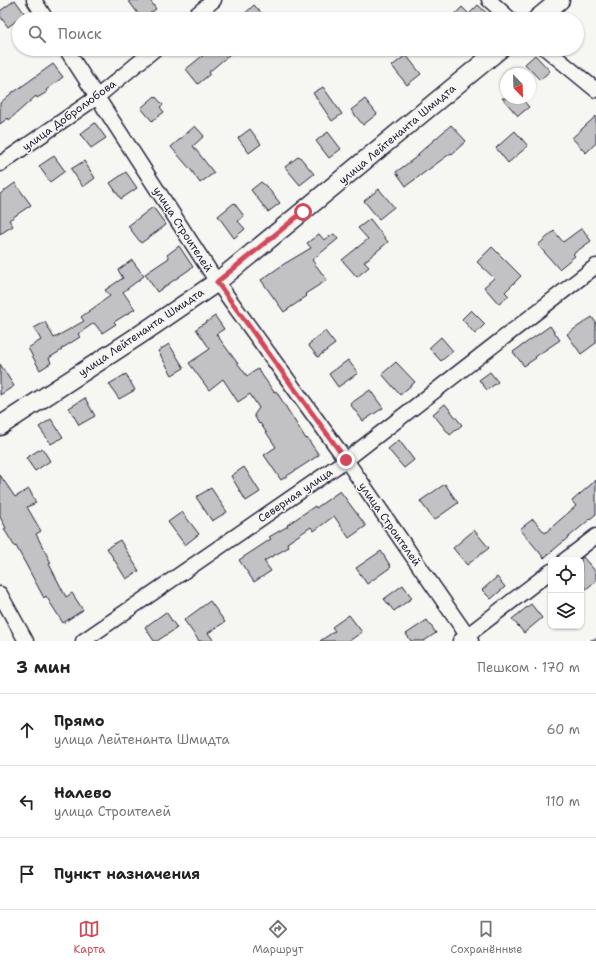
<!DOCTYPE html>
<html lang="ru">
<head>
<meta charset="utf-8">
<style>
  body { margin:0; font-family:"Shantell Sans",sans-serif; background:#f6f6f6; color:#222 }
  .controls { position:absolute; right:12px; bottom:12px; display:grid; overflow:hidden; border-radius:8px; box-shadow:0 1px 3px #0004 }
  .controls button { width:36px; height:36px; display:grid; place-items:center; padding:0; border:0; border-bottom:1px solid #e0e0e0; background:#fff; color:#222; font:20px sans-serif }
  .compass { position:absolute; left:500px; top:68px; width:36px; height:36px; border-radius:50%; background:#fff; box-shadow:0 1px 3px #0004; rotate:157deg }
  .stop { position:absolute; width:12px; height:12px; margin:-9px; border:3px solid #d1495b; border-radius:50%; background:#fff }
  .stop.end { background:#d1495b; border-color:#fff; box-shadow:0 1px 4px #0008 }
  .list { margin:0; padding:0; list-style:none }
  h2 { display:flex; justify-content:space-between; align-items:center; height:52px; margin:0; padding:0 16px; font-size:17px }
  h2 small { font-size:13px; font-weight:400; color:#767676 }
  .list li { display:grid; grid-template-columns:26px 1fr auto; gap:12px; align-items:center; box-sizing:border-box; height:72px; padding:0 16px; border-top:1px solid #e0e0e0 }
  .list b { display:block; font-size:15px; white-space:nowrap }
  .list p { margin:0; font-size:13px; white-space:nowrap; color:#767676 }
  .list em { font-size:13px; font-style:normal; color:#767676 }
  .icon { flex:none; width:22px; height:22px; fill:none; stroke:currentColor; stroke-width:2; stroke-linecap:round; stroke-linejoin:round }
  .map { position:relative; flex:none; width:596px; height:641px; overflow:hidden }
  .search { position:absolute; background:#fff; box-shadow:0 1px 3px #0004; left:12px; right:12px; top:12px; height:44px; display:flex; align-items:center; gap:10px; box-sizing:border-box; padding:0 14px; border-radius:22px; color:#767676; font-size:15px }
  .sheet { height:268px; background:#fff }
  nav { display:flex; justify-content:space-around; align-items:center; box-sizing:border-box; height:56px; border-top:1px solid #e0e0e0; background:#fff; font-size:11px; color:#767676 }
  nav a { display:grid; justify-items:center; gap:2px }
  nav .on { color:#d1495b }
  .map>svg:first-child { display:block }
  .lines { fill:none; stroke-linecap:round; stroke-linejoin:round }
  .stream { stroke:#757583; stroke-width:4 }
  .building { fill:#c2c2c4; stroke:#22223b }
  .minor-casing { stroke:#22223b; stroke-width:17 }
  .major-casing { stroke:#22223b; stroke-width:21 }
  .minor { stroke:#f6f6f2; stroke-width:14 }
  .major { stroke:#f6f6f2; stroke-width:18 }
  .route { stroke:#d1495b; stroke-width:5 }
  .labels { text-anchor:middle; stroke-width:3; stroke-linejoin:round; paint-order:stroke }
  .street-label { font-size:11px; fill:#22223b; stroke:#f6f6f2 }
</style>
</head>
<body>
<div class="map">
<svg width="596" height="641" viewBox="0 0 596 641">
  <rect width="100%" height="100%" fill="#f6f6f2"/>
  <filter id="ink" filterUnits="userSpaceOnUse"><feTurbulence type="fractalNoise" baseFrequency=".025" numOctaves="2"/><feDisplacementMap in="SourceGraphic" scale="8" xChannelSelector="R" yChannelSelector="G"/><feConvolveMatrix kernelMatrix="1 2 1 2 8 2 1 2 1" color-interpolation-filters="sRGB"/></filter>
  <g filter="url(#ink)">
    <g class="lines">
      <path class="stream" d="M592 641 596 640"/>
    </g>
    <g class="building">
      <path d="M15 0 25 14 8 27 0 16V11Z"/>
      <path d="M128 0H150L156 9 142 19Z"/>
      <path d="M254 5 267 19H239Z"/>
      <path d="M478 5 493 19H450L462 7 469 14Z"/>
      <path d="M211 49H236L209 72 210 74 198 84 186 69Z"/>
      <path d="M406 55 421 74 407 85 392 66Z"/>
      <path d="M535 55 550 71 540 80 525 64Z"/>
      <path d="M53 64 63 77 46 90 47 92 37 98 36 96 9 120 8 118 0 124V103L14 91V92Z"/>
      <path d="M323 87 342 114 332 121 313 93Z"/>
      <path d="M155 96 163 105 160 107 164 112 152 121 141 108Z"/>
      <path d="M502 98H521L529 107 518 116Z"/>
      <path d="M365 99 377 114 363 125 351 110Z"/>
      <path d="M596 116V143L586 153 572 138Z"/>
      <path d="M95 123 106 138 91 148 80 134Z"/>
      <path d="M451 125 466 141 452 154 451 153 406 186 396 172 419 155 418 154Z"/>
      <path d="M195 126 204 136 193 146 214 173 200 183 191 170 171 147Z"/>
      <path d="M250 129 261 144 249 153 238 138Z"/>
      <path d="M515 131 528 146 508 163 496 148Z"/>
      <path d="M328 132 341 149 329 158 316 141Z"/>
      <path d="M54 156 65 171 50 182 39 166Z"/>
      <path d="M299 156 314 174 300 185 285 167Z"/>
      <path d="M84 161 95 178 83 187 71 169Z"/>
      <path d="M126 172 137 188 121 199 110 183Z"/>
      <path d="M261 182 267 187 280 203 268 212 251 190Z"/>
      <path d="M15 183 31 205 9 220 13 226 0 234V194Z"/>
      <path d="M379 189 394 207 379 219 364 201Z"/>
      <path d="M234 203 244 216 238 221 245 229 234 238 218 216Z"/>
      <path d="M153 207 166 225 141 243 128 226Z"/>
      <path d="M370 219 388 242 364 262 369 267 357 277 342 260 368 239 358 228Z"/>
      <path d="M582 228 591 241 573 254 575 256 559 269 538 245 554 231 563 242Z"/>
      <path d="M319 234 324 240 334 234 338 239 312 260 327 280 305 294 307 296 284 312 261 280 284 264 311 248 307 243Z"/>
      <path d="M179 246 193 267 157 292 145 274 169 258 167 255Z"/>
      <path d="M492 247 521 276 505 292 509 296 499 304 484 287 494 278 477 262Z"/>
      <path d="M132 260 144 276 123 292 135 309 114 322 116 324 102 333 94 323 78 334 80 337 61 349 62 350 49 358 51 363 40 370 28 348 41 340 34 328 45 322 54 338 84 321 81 317 110 296 105 290 123 278 118 270Z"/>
      <path d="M471 310 485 324 475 334 462 319Z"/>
      <path d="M215 316 224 329 216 334 247 376 258 369 274 392 276 391 306 439 307 438 319 455 281 480 264 455 276 447 260 423 259 424 254 415 259 408 250 394 238 402 223 379 209 390 189 363 210 349 196 329Z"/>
      <path d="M592 317 596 323V343L581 354 567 334Z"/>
      <path d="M550 326 560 340 535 357 536 358 524 366 513 352Z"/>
      <path d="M325 331 335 344 318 357 308 345Z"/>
      <path d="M441 337 453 351 441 361 429 348Z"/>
      <path d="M169 344 184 368 172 375 158 351Z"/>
      <path d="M348 360 358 373 338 387 329 374Z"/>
      <path d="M396 362 415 382 400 395 382 374Z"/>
      <path d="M0 364 14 386 0 395Z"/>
      <path d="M490 372 498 382 487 390 479 380Z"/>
      <path d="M126 374 135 390 119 399 109 384Z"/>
      <path d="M370 390 383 408 363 421 350 404Z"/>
      <path d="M85 398 95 416 79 425 69 408Z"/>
      <path d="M445 404 462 425 450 435 433 414Z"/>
      <path d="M51 419 63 437 51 444 39 427Z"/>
      <path d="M399 440 414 460 404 468 388 449Z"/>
      <path d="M42 448 50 461 35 471 26 458Z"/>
      <path d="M244 467 260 492 246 501 231 476Z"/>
      <path d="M0 475 15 497 29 489 36 503 27 507 41 531 36 534 51 563 49 564 66 597 72 593 83 610 63 623 46 596 44 598 16 546 15 547 4 529 6 528 0 517Z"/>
      <path d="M596 480V514L544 558 520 529 533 519 545 533 576 506 572 501Z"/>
      <path d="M445 484 458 503 434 520 420 501Z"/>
      <path d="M211 488 227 512 212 521 196 497Z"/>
      <path d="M340 491 366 526 349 538 334 516 314 531 311 527 287 543 289 547 264 561 271 571 254 582 239 560 271 539 269 537 288 526 287 525 315 506 316 508Z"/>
      <path d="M182 512 199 534 185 545 168 522Z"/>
      <path d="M474 530 489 548 467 565 453 548Z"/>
      <path d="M120 540 139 571 126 579 107 548Z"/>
      <path d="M381 551 391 567 367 584 356 568Z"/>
      <path d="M583 557 596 572V581L586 589 581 583V558Z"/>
      <path d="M497 577 505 587 491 599 482 590Z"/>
      <path d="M403 585 412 598 394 611 384 599Z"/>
      <path d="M210 601 225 622 208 633 214 641H199L184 620Z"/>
      <path d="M531 604 542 618 524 633 512 619Z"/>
      <path d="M166 612 177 628 157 641H154L145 627Z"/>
      <path d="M349 615 362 632 349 641H320L335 631 332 627Z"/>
      <path d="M427 620 436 633 424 641H411L406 634Z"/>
    </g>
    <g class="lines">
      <defs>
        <g id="minor">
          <path d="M34 0 46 19"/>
          <path d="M489 0 510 19"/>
          <path d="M191 19 214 0"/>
          <path d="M66 49 217 282 346 460 471 641"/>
          <path d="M546 49 596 90"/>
          <path d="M0 164 97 97 155 49"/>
          <path d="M565 560 596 536"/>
          <path d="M0 594 26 641"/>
          <path d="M83 641 346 460 596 266"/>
          <path d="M460 641 551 571"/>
        </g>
        <g id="major">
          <path d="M537 19 560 0"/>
          <path d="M0 426 141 334 217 282 500 49"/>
        </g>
      </defs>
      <use href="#minor" class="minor-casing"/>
      <use href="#major" class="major-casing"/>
      <use href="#minor" class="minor"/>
      <use href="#major" class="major"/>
    </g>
  </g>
  <g class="lines" filter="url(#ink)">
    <path class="route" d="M303 212 217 282 346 460"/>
  </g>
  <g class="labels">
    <g class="street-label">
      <text transform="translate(69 115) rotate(-36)" y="4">улица Добролюбова</text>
      <text transform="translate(397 134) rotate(-40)" y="4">улица Лейтенанта Шмидта</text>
      <text transform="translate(183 229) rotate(57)" y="4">улица Строителей</text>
      <text transform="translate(141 332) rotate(-34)" y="4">улица Лейтенанта Шмидта</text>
      <text transform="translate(295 495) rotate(-34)" y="4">Северная улица</text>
      <text transform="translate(390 524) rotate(55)" y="4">улица Строителей</text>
    </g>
  </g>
</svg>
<div class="controls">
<button><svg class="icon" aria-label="locate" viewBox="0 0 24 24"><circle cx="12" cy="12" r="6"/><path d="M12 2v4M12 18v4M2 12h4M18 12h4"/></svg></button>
<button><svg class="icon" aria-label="layers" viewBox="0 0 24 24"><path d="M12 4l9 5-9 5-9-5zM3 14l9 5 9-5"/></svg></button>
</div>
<svg class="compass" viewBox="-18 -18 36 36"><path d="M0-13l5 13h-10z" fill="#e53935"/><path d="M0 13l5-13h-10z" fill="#767676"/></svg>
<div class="stop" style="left:303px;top:212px"></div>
<div class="stop end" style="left:346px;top:460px"></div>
<div class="search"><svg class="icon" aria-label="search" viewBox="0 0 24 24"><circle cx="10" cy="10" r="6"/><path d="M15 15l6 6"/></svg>Поиск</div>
</div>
<section class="sheet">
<h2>3 мин<small>Пешком · 170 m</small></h2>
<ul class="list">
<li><svg class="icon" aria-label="ahead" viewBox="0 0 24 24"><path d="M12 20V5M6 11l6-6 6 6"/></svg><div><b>Прямо</b><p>улица Лейтенанта Шмидта</p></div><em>60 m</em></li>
<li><svg class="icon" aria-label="left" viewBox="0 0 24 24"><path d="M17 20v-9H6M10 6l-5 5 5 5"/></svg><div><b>Налево</b><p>улица Строителей</p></div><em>110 m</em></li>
<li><svg class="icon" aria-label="arrive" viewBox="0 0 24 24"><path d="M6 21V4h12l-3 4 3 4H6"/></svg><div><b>Пункт назначения</b></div></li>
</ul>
</section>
<nav>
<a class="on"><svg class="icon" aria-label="map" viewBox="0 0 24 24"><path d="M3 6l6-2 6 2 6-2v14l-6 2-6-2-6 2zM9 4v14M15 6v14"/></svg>Карта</a>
<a><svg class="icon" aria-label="directions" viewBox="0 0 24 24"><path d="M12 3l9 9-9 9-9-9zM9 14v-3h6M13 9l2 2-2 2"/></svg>Маршрут</a>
<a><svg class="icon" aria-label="saved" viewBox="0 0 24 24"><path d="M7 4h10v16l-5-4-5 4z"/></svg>Сохранённые</a>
</nav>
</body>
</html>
